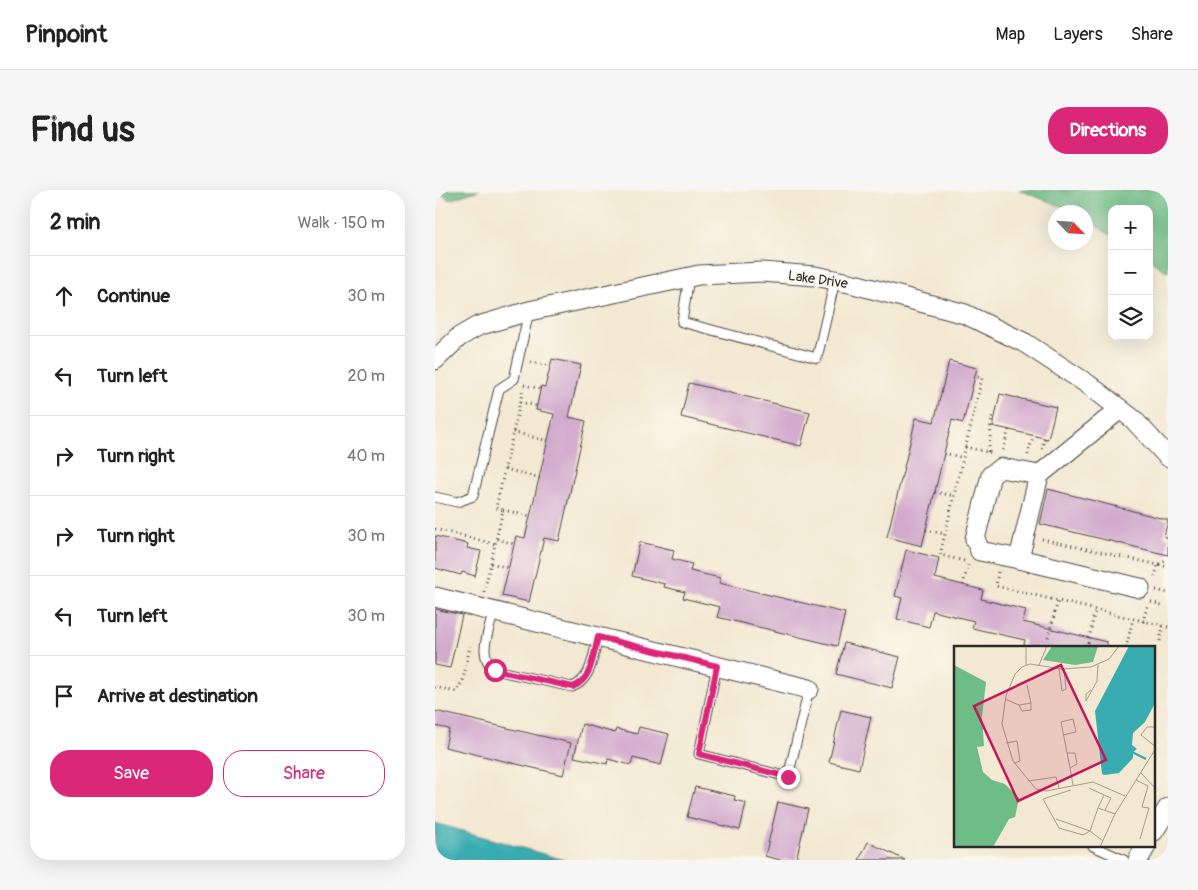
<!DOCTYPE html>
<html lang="en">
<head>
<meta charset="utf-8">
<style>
  body { margin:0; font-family:Pangolin,sans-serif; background:#f6f6f6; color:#222 }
  .controls { position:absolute; right:15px; top:15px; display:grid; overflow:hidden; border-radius:10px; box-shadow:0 5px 20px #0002 }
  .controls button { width:45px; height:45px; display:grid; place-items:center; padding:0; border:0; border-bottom:1px solid #e0e0e0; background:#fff; color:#222; font:25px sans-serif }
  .compass { position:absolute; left:613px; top:15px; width:45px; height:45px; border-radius:50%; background:#fff; box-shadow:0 5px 20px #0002; rotate:115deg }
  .stop { position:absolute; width:15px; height:15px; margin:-11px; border:4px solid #db2777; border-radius:50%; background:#fff }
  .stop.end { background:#db2777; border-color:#fff; box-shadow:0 1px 5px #0008 }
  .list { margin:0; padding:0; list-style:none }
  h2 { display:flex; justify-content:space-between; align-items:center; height:65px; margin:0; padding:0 20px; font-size:21px }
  h2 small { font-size:16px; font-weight:400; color:#767676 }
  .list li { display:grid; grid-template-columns:32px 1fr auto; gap:15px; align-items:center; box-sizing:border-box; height:80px; padding:0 20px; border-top:1px solid #e0e0e0 }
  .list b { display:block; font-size:19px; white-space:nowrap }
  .list em { font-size:16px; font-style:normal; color:#767676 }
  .actions { display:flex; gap:10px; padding:15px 20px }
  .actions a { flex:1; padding:11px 0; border:1px solid #db2777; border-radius:20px; text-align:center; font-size:18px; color:#db2777 }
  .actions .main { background:#db2777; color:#fff }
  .icon { flex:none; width:28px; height:28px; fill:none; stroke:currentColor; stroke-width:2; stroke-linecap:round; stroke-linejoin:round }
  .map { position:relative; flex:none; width:733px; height:670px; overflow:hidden; border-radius:20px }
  header { display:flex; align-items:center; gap:30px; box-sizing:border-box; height:70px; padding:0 25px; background:#fff; border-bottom:1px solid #e0e0e0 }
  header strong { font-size:24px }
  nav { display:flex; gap:28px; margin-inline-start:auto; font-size:18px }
  .intro { display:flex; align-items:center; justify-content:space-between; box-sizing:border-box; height:120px; padding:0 30px }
  h1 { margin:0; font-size:35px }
  .button { padding:12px 22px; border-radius:20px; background:#db2777; color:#fff; font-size:18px; font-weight:700 }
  main { display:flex; gap:30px; padding:0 30px }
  aside { flex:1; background:#fff; border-radius:20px; box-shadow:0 5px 20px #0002 }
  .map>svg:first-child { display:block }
  .forest { fill:#6ebc86; stroke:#4c7458 }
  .water { fill:#39acb1; stroke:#326c6e }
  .building { fill:#d2aacd }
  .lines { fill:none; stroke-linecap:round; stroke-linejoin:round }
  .lane-casing { stroke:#494744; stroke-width:11 }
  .street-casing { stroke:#494744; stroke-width:21 }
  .path { stroke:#494744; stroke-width:3; stroke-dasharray:1 4; stroke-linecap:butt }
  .lane { stroke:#fff; stroke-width:9 }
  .street { stroke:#fff; stroke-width:19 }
  .route { stroke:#db2777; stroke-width:6 }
  .labels { text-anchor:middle; stroke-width:4.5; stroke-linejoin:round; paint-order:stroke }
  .street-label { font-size:14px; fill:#2b2b2b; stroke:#fbf7ec }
  .inset-river { fill:none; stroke:#39acb1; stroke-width:2.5 }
  .inset-road { fill:none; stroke:#a39c8f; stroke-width:1 }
  .view { fill:#c2185b; fill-opacity:0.15; stroke:#c2185b; stroke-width:2.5 }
  .inset-edge { fill:none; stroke:#2b2b2b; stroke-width:2.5 }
</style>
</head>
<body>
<header>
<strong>Pinpoint</strong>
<nav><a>Map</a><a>Layers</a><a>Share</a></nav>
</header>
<div class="intro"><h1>Find us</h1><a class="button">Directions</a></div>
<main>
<aside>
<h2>2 min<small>Walk · 150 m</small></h2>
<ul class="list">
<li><svg class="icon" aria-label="ahead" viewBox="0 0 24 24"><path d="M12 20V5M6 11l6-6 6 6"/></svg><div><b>Continue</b></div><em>30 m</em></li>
<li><svg class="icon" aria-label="left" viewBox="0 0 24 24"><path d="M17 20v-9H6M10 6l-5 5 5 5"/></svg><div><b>Turn left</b></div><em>20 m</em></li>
<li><svg class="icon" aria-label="right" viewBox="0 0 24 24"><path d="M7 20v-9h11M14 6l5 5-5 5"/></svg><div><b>Turn right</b></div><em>40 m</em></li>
<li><svg class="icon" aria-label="right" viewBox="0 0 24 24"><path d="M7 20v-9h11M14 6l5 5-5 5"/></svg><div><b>Turn right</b></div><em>30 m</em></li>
<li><svg class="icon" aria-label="left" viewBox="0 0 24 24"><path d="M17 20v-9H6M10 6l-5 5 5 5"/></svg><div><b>Turn left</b></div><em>30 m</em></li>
<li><svg class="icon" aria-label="arrive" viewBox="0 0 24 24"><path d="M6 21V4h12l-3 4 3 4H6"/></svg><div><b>Arrive at destination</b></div></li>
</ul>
<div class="actions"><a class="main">Save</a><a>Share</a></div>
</aside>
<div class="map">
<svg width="733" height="670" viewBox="0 0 733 670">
  <rect width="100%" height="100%" fill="#fbf7ec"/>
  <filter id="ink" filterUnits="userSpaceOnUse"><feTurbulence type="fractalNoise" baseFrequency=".02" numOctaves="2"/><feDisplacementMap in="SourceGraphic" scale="10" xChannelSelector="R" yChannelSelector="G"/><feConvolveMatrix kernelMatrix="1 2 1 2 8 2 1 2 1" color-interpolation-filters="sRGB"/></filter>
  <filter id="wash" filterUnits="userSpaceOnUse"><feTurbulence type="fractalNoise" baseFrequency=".0096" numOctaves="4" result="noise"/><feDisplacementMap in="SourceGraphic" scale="20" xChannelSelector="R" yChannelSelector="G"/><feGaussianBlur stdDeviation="1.12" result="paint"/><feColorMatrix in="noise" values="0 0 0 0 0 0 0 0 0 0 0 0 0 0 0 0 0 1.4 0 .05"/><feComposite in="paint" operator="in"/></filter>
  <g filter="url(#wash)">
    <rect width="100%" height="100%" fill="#f3e8d1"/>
    <g class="forest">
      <path d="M2 0H44L14 10Z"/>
      <path d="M584 0H733V82L714 70V19H677V46L651 29 650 22H641Z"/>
    </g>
    <path class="water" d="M0 633 129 670H0Z"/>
    <g id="blocks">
      <g class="building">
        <path d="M117 169 146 175 134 227 151 231 124 351 109 348 94 412 67 406 81 346 90 348 119 224 101 220 106 196 110 197Z"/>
        <path d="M514 171 542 178 528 233 517 230 487 356 452 347 481 228 499 232Z"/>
        <path d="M254 193 375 222 366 256 246 227Z"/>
        <path d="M565 204 621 217 613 249 558 236Z"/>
        <path d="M613 299 733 330 729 347H733V365L605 334Z"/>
        <path d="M0 346 33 354 32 358 46 361 40 386 27 382 26 385 0 378Z"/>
        <path d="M205 352 239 360 237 369 257 374 255 381 285 388 284 393 410 423 402 456 282 427 285 417 248 408 250 402 229 397 230 394 197 386Z"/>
        <path d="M471 360 504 368 500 388 548 400 546 409 591 420 588 432 672 452V458H588L590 450 537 438 539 431 498 421 494 437 462 429 467 408 460 406Z"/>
        <path d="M0 419 27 425 15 478 0 475Z"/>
        <path d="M409 453 465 467 457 498 401 484Z"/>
        <path d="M406 520 436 527 424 579 394 572Z"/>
        <path d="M0 521 136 553 128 585 10 557 14 539 0 536Z"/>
        <path d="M147 534 180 543 181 539 202 544 204 537 234 544 226 575 198 568 196 575 173 569 172 574 139 567Z"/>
        <path d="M260 597 300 606 299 610 311 613 305 640 252 627Z"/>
        <path d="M343 612 373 619 361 670H345L330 666Z"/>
        <path d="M433 652 470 670H424Z"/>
      </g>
    </g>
  </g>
  <g filter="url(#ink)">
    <use href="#blocks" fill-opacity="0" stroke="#494744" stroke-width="1"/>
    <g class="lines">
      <defs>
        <g id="lane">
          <path d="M254 87 247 132 382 168 400 90"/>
          <path d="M0 307 22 312 38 306 64 199 79 189 94 121"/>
          <path d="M59 421C54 441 41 466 60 480L137 497C157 490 158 465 163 447"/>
          <path d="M282 476 264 564 353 587 374 499"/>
          <path d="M658 656 689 670"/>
        </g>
        <g id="street">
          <path d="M0 170 24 147 43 136 94 121 264 85 327 82 380 86 419 94 530 124 590 153 654 195 698 229 733 267"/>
          <path d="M685 219 604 285 584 369 705 398"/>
          <path d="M584 369 545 361 540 349 556 285 566 278 604 285"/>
          <path d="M0 407 374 499"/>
          <path d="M719 641 733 618"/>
          <path d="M703 670 711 656"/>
        </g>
      </defs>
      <use href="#lane" class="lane-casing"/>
      <use href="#street" class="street-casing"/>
      <g class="path">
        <path d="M96 172 115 176"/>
        <path d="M89 195 106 199"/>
        <path d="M85 212 102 216"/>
        <path d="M78 242 113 251"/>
        <path d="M530 257 557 263"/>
        <path d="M607 259 610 248"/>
        <path d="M568 260 574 239"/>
        <path d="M553 262C556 248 555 237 558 223"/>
        <path d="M509 263 528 268"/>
        <path d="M593 265 598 245"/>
        <path d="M70 279 105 288"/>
        <path d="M500 302 519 306"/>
        <path d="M68 320 96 326"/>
        <path d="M0 339 60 354"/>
        <path d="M491 340 510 344"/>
        <path d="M62 349 79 354"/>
        <path d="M607 349 733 377"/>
        <path d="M529 371 505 365 547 188 540 186"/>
        <path d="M56 373 73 378"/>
        <path d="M724 374 733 370"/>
        <path d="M563 382 561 396 733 437"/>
        <path d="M720 387 723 374"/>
        <path d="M528 395 533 375"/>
        <path d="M721 400 733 403"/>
        <path d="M49 402 68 320 61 318 88 199"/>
        <path d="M716 412 730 416"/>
        <path d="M708 432 713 413"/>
        <path d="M613 447 623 411"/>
        <path d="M725 451 728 436"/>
        <path d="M652 458 660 420"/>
        <path d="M691 458 698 429"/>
        <path d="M0 497 21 502 28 490 35 456"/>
      </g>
      <use href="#lane" class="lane"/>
      <use href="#street" class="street"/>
    </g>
  </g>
  <g class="lines" filter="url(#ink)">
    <path class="route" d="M60 480 138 497C157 490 158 465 163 447L282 476 264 564 353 587"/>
  </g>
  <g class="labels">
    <g class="street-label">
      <text transform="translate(383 89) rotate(8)" y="5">Lake Drive</text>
    </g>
  </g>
  <g transform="translate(519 456)">
    <rect width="201" height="201" fill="#f3e8d1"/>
    <path d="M98 0H144L139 16 121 19 89 14ZM0 19 32 36 28 71 30 100 23 101 29 126 38 134 51 138 65 152 61 171 55 173 39 201H0Z" fill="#6ebc86"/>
    <path d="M175 0H201V57L191 76 179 87 178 99 183 103 179 106V112L165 127 151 129 148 128 141 65Z" fill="#39acb1"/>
    <path class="inset-river" d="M178 106 192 113"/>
    <path class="inset-road" d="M165 0 155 13 137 21 108 23 76 18 68 21 61 28 52 50 48 78 59 115 82 143 92 145 139 136 171 150M72 19V0M85 19 93 0M105 22 108 45 112 43 110 23M137 44 132 48V55L143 35 144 19M51 53 65 59 77 57 73 39M65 59 68 65 77 64V57M202 81H193L187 89 202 101M109 89 122 86 119 73 107 76 116 122 119 139M52 97 63 95 66 115 60 117M113 107H121L123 118 116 122M187 127 202 143M182 134 194 140 188 161 195 162 186 193M74 135 102 131 105 142M135 142 150 149 144 162M150 149 157 152 151 164M102 173 136 185 129 189 105 182 89 153 117 144M149 195 136 185 144 162 161 168M146 201 161 168 202 102"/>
    <path class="view" d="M107 19 152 114 64 155 20 60Z"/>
    <rect width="201" height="201" class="inset-edge"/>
  </g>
</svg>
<div class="controls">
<button>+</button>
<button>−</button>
<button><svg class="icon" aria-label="layers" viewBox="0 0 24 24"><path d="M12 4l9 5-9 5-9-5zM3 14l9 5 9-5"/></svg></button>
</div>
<svg class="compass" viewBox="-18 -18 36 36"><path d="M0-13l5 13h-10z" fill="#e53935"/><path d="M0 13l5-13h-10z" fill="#767676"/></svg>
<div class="stop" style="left:60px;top:480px"></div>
<div class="stop end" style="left:353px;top:587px"></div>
</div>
</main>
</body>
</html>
